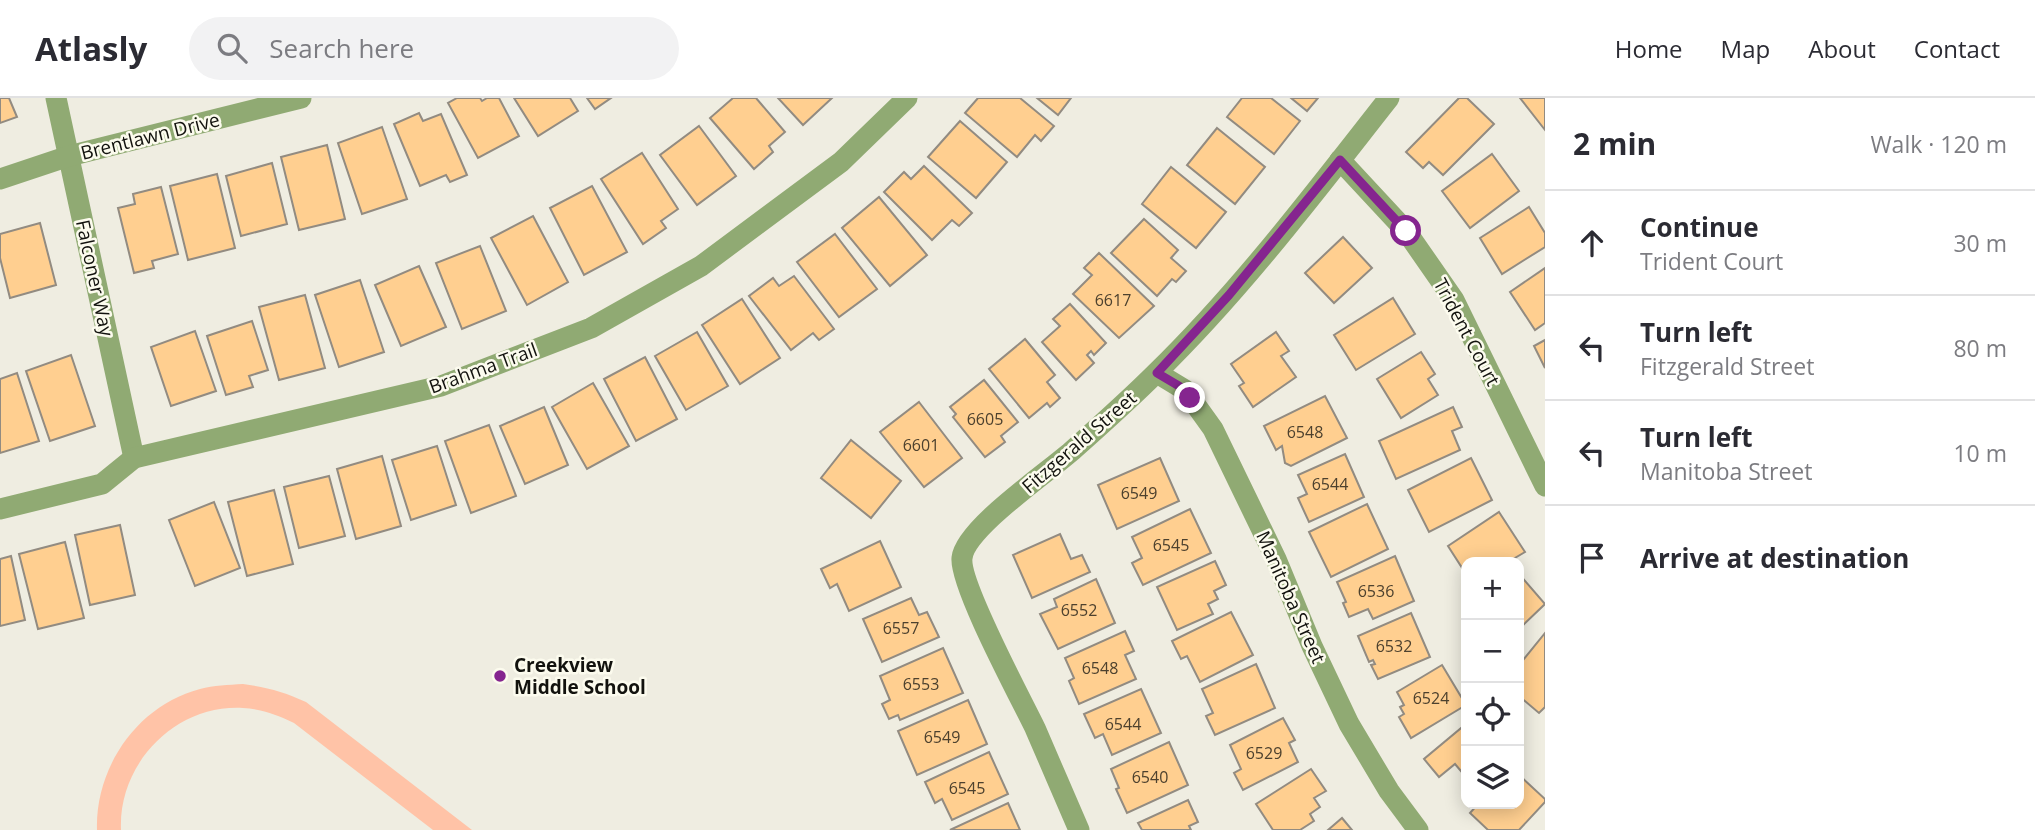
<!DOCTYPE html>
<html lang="en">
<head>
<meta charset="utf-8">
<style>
  body { margin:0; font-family:"Open Sans",sans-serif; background:#f2f2f3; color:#2b2b33 }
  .controls { position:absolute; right:21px; bottom:21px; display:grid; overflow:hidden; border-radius:14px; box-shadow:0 4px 18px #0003 }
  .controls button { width:63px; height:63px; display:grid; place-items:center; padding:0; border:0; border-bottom:2px solid #e1e1e2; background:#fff; color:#2b2b33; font:35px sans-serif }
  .stop { position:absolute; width:21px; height:21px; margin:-16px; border:5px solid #85258f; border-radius:50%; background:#fff }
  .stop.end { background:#85258f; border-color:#fff; box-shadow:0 2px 7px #0008 }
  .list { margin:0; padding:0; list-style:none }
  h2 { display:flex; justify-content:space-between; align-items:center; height:91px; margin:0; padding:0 28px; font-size:30px }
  h2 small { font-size:23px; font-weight:400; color:#7c7c81 }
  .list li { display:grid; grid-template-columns:46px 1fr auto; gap:21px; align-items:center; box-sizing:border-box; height:105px; padding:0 28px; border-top:2px solid #e1e1e2 }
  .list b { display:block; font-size:26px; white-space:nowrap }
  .list p { margin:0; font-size:23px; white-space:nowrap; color:#7c7c81 }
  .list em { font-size:23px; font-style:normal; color:#7c7c81 }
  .icon { flex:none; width:38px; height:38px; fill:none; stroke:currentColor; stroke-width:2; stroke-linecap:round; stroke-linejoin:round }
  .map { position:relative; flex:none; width:1545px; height:732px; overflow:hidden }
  header { display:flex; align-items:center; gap:42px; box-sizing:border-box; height:98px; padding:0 35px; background:#fff; border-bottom:2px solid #e1e1e2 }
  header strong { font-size:33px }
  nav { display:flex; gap:38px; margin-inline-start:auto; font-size:24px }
  .search { width:490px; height:63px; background:#f2f2f3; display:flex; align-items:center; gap:18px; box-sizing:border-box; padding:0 24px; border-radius:38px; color:#7c7c81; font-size:26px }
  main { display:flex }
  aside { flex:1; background:#fff }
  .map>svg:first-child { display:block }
  .green { fill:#ffc3a7 }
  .building { fill:#ffcf90; stroke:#928b81; stroke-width:2 }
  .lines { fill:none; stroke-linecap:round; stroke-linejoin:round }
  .minor { stroke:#90aa73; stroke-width:21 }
  .route { stroke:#85258f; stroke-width:9 }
  .poi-dot { fill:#85258f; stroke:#fcfbee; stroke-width:2.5 }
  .labels { text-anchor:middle; stroke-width:5; stroke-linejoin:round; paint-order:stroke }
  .number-label { font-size:16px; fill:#4d412e }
  .street-label { font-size:19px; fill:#12120e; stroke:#fcfbee }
  .poi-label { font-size:19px; font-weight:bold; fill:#12120e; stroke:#fcfbee; text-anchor:start }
</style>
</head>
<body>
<header>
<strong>Atlasly</strong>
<div class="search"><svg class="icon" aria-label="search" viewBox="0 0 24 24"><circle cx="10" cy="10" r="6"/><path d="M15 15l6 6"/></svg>Search here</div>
<nav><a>Home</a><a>Map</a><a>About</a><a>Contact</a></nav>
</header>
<main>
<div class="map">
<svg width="1545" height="732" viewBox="0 0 1545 732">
  <rect width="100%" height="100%" fill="#efede1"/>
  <path class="green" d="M243 586C266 589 285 594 306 604L472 732H433L294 625C278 617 262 611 243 610 176 606 118 665 121 732H97C95 669 138 607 200 591 214 587 228 587 243 586Z"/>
  <g class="building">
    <path d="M0 0H9L17 19 0 25Z"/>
    <path d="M457 0H480L482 3 487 0H499L519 38 478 60 448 5Z"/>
    <path d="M514 0H570L578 13 538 38Z"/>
    <path d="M587 0H611L595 11Z"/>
    <path d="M733 0H756L785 34 769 48 773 54 754 71 710 20Z"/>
    <path d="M778 0H832L803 27Z"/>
    <path d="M978 0H1020L1054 28 1041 43 1035 37 1017 59 965 15Z"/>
    <path d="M1037 0H1071L1058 17Z"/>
    <path d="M1242 0H1271L1300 23 1274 56 1227 19Z"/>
    <path d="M1291 0H1318L1307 13Z"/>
    <path d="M1459 0H1467L1494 26 1443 77 1429 64 1423 70 1406 54Z"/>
    <path d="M1520 0H1545V32Z"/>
    <path d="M419 15 423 23 441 16 467 77 450 84 446 77 420 88 394 26Z"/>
    <path d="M960 23 1007 64 976 100 928 59Z"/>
    <path d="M699 28 736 78 697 107 660 57Z"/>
    <path d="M382 29 407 101 362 116 338 45Z"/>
    <path d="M1217 30 1265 69 1235 106 1187 67Z"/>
    <path d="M327 47 345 121 299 132 281 59Z"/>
    <path d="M642 55 678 111 661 123 666 130 643 146 601 81Z"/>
    <path d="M1492 56 1519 93 1470 130 1442 93Z"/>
    <path d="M272 65 287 126 241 138 226 78Z"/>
    <path d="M924 68 972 115 959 128 952 122 932 142 884 94 904 74 911 81Z"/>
    <path d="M1171 69 1226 114 1196 150 1142 106Z"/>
    <path d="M217 76 235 150 188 162 170 88Z"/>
    <path d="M592 88 627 154 584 177 550 110Z"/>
    <path d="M161 89 178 156 152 163 154 170 134 175 118 110 135 106 133 96Z"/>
    <path d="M879 99 927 157 890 188 842 130Z"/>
    <path d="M1529 109 1545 135V149L1502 176 1480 140Z"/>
    <path d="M533 118 568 184 527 207 491 140Z"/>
    <path d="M1144 121 1178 152 1171 160 1186 173 1176 184 1172 181 1157 198 1111 155Z"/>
    <path d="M40 125 56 187 10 200 0 160V136Z"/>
    <path d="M835 136 877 191 839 219 797 164Z"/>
    <path d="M1343 139 1372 170 1334 205 1305 175Z"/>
    <path d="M480 148 506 213 462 231 436 165Z"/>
    <path d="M1099 155 1154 208 1119 240 1073 196 1092 177 1084 170Z"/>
    <path d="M419 168 446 229 401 248 375 187Z"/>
    <path d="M1545 170V225L1535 232 1510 194Z"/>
    <path d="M794 178 834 231 819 242 813 235 791 252 749 198 773 180 779 188Z"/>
    <path d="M360 182 384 254 339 269 315 197Z"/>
    <path d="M305 197 325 270 279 282 259 209Z"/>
    <path d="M1393 200 1415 236 1356 272 1334 237Z"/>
    <path d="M742 201 780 260 740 286 702 227Z"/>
    <path d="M1070 206 1106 245 1094 257 1091 253 1087 257 1094 265 1076 282 1042 244 1060 228 1053 221Z"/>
    <path d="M252 223 268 272 249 278 253 289 226 297 207 238Z"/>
    <path d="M195 233 216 293 171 308 151 249Z"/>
    <path d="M697 234 728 288 686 312 655 258Z"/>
    <path d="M1276 234 1289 253 1281 258 1296 279 1253 309 1239 288 1244 285 1231 266Z"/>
    <path d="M1025 241 1055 277 1047 284 1060 300 1050 309 1047 305 1029 320 989 271Z"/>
    <path d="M1545 242V270L1534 248Z"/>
    <path d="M1421 254 1435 276 1428 281 1438 297 1401 320 1377 281Z"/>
    <path d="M71 257 95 328 50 343 26 273Z"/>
    <path d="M645 259 677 321 636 343 604 281Z"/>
    <path d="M17 275 39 343 0 355V281Z"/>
    <path d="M984 282 1018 324 1001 338 1005 344 985 359 953 319 956 316 950 309Z"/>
    <path d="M593 285 629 348 587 371 552 309Z"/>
    <path d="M1325 298 1347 340 1291 368 1285 365 1282 348 1276 352 1264 328Z"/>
    <path d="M919 304 962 360 924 389 880 334Z"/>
    <path d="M544 309 568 367 525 386 500 328Z"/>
    <path d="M1453 309 1462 329 1452 333 1460 352 1396 381 1379 343Z"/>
    <path d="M489 327 516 398 471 415 445 343Z"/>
    <path d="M851 342 901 383 871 420 821 380Z"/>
    <path d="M437 348 456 407 411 422 392 362Z"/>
    <path d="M1345 356 1364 399 1309 424 1298 400 1307 396 1298 377Z"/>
    <path d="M382 358 401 428 356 441 337 371Z"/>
    <path d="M1160 360 1179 403 1117 431 1098 387Z"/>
    <path d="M1471 360 1492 402 1429 434 1408 392Z"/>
    <path d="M329 378 345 438 299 450 284 389Z"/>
    <path d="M274 392 293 466 247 478 228 404Z"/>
    <path d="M214 404 240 470 195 488 169 422Z"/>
    <path d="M1367 406 1388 451 1331 479 1309 434Z"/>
    <path d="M1190 411 1211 455 1143 487 1132 465 1142 460 1132 439Z"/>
    <path d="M1499 414 1525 454 1508 464H1466V476L1448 448Z"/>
    <path d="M120 427 135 497 90 507 75 437Z"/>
    <path d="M1060 436 1071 461 1082 457 1090 474 1032 500 1013 457Z"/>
    <path d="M880 443 901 489 849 513 837 486 830 490 821 471Z"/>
    <path d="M65 444 84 520 38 531 19 456Z"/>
    <path d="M11 458 25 522 0 528V461Z"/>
    <path d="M1395 458 1414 503 1373 521 1368 511 1349 519 1343 505 1346 504 1337 484Z"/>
    <path d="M1215 463 1226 487 1214 493 1218 501 1208 506 1213 516 1177 532 1157 489Z"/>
    <path d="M1519 476 1545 506 1519 531Z"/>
    <path d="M1096 481 1115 525 1058 551 1040 516 1057 509 1054 501Z"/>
    <path d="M911 500 919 517 927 514 939 539 882 564 863 521Z"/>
    <path d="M1231 514 1253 557 1200 584 1187 558 1181 561 1172 543Z"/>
    <path d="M1411 515 1430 559 1378 581 1371 567 1375 566 1373 562 1369 564 1358 538Z"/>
    <path d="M1125 533 1134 553 1125 557 1136 581 1079 606 1069 583 1074 580 1065 560Z"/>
    <path d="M1545 535V609L1539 615 1519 598V567Z"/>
    <path d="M943 550 963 595 900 622 898 617 889 621 882 606 890 602 880 578Z"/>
    <path d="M1256 566 1275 610 1215 637 1206 618 1213 615 1202 591Z"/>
    <path d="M1442 567 1466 607 1411 640 1399 619 1404 616 1400 609 1404 607 1397 594Z"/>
    <path d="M1141 591 1161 635 1112 657 1103 636 1095 640 1084 616Z"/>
    <path d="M968 602 987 646 917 677 898 633Z"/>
    <path d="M1283 620 1295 642 1289 645 1298 664 1243 692 1234 675 1241 671 1230 647Z"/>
    <path d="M1466 626V679L1455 666 1439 679 1424 661Z"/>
    <path d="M1169 644 1188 687 1127 715 1116 691 1119 690 1111 671Z"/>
    <path d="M989 654 1008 696 952 722 942 701 935 705 925 684Z"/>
    <path d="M1311 671 1326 693 1314 700 1320 709 1310 716 1314 723 1300 732H1273L1256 706Z"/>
    <path d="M1519 677 1545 701V704L1519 732H1488L1470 715 1478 706H1519Z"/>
    <path d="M1188 702 1198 724 1189 728 1191 732H1142L1138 725Z"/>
    <path d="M1008 705 1020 732H950Z"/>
    <path d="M1342 720 1352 732H1328Z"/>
  </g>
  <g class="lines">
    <g class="minor">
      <path d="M56 0 134 360"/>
      <path d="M1340 62 1406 133 1454 202 1545 388"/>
      <path d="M0 81 69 58 301 0"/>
      <path d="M1157 275 1185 292 1213 331 1276 461 1312 548 1349 626 1389 693 1418 732"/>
      <path d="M0 411 102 386 134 360 441 288 591 230 701 168 841 64 907 0"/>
      <path d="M1079 732C1064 698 1050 664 1035 630 1020 599 959 486 962 460 965 430 1050 373 1074 351 1102 326 1130 301 1156 275 1242 191 1315 94 1389 0"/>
    </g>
  </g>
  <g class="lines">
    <path class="route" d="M1190 300 1179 288 1157 275 1229 197 1340 62 1406 133"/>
  </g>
  <circle class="poi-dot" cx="500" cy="578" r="7"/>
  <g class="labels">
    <g class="number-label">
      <text x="1113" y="208">6617</text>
      <text x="985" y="327">6605</text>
      <text x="1305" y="340">6548</text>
      <text x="921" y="353">6601</text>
      <text x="1330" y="392">6544</text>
      <text x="1139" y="401">6549</text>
      <text x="1171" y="453">6545</text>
      <text x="1376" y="499">6536</text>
      <text x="1079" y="518">6552</text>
      <text x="901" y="536">6557</text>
      <text x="1394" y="554">6532</text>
      <text x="1100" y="576">6548</text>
      <text x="921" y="592">6553</text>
      <text x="1431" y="606">6524</text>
      <text x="1123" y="632">6544</text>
      <text x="942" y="645">6549</text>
      <text x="1264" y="661">6529</text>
      <text x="1150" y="685">6540</text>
      <text x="967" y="696">6545</text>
    </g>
    <g class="street-label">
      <text transform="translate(150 38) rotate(-14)" y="7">Brentlawn Drive</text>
      <text transform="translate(95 180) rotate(78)" y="7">Falconer Way</text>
      <text transform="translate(1467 234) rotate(62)" y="7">Trident Court</text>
      <text transform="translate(483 270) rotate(-20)" y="7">Brahma Trail</text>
      <text transform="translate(1079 344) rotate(-41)" y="7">Fitzgerald Street</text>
      <text transform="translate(1291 499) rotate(66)" y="7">Manitoba Street</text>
    </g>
    <g class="poi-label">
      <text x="514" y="574">Creekview<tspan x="514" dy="22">Middle School</tspan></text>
    </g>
  </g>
</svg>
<div class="controls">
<button>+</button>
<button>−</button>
<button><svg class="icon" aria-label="locate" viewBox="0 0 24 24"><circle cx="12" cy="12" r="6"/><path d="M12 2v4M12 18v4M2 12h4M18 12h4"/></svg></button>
<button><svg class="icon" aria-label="layers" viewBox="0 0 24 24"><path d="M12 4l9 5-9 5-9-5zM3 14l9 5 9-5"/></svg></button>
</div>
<div class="stop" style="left:1406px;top:133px"></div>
<div class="stop end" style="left:1190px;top:300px"></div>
</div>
<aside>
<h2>2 min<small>Walk · 120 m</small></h2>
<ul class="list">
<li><svg class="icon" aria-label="ahead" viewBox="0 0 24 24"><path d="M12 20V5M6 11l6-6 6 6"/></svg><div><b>Continue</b><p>Trident Court</p></div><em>30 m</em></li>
<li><svg class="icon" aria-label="left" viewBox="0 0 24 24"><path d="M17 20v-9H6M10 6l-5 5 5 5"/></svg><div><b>Turn left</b><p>Fitzgerald Street</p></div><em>80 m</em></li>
<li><svg class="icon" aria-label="left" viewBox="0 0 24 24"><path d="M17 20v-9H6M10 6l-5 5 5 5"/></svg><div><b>Turn left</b><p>Manitoba Street</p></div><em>10 m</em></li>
<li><svg class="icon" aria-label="arrive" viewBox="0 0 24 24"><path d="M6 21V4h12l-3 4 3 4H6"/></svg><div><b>Arrive at destination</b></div></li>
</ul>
</aside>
</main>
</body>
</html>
